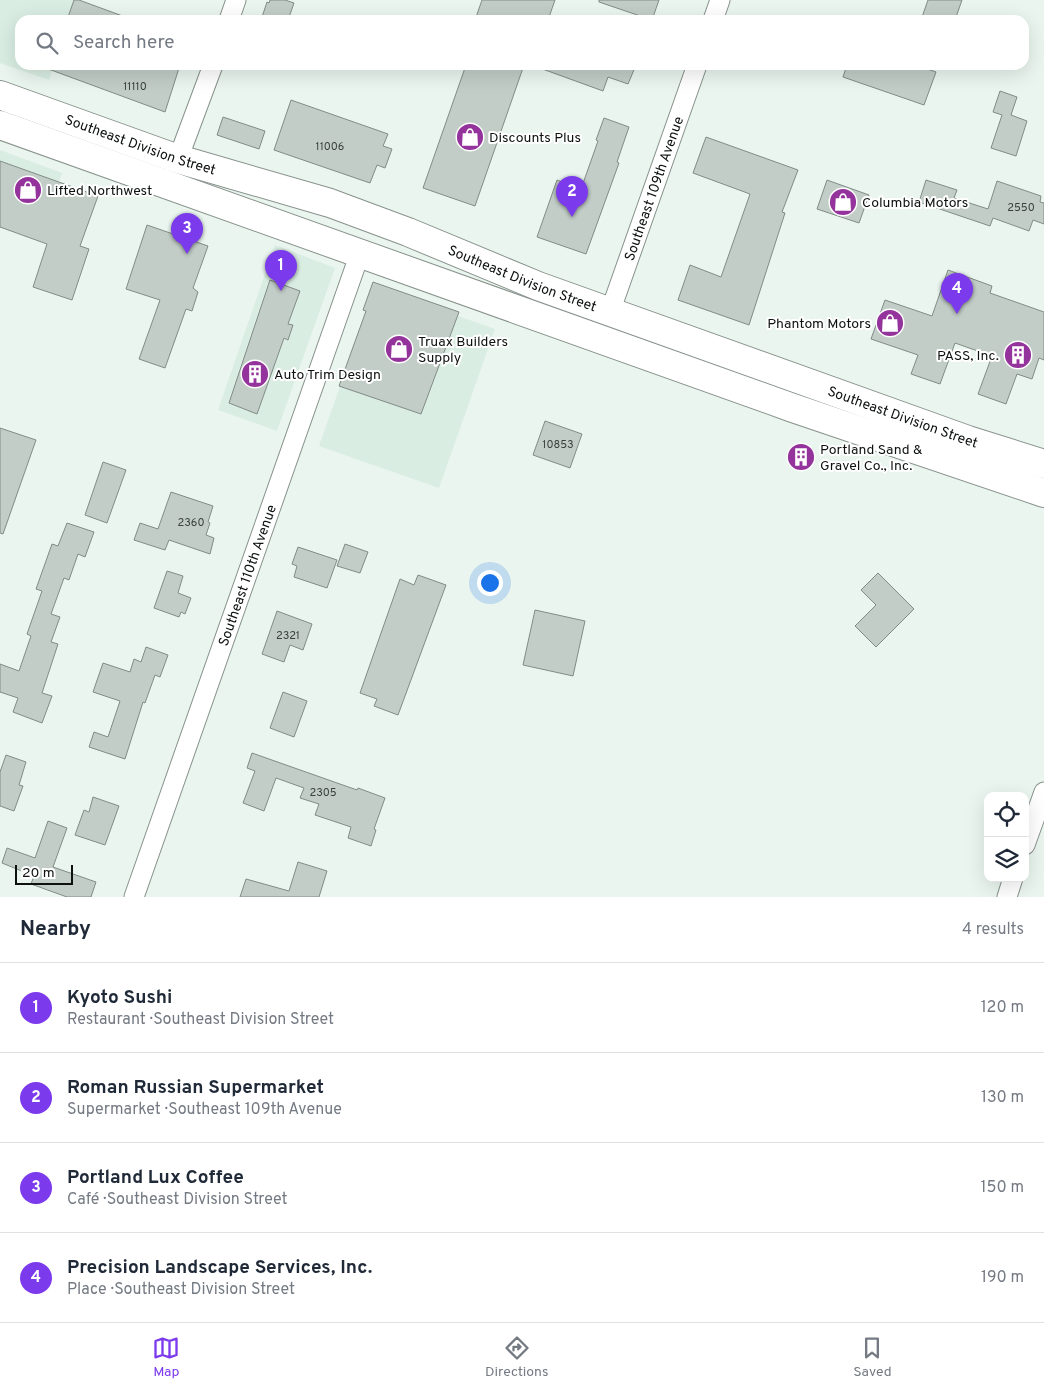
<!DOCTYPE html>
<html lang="en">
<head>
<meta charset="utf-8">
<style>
  body { margin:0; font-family:Overpass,sans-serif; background:#f6f6f7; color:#1f2937 }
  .controls { position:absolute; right:15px; bottom:15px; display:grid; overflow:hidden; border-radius:10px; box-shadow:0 5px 20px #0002 }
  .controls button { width:45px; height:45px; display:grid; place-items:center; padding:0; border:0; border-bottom:1px solid #e0e1e3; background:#fff; color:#1f2937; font:25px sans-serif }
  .scale { position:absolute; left:15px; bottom:12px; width:58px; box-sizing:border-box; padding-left:5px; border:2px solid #0d110f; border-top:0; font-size:14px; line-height:18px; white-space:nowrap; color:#0d110f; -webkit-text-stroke:4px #fff; paint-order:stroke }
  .you { position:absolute; left:489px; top:582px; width:18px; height:18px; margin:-12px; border:4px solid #fff; border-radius:50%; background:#1a73e8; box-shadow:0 0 0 8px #1a73e833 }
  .badge { display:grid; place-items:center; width:32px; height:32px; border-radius:50%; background:#7c3aed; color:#fff; font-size:16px; font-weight:700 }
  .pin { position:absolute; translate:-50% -41px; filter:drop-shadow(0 1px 2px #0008) }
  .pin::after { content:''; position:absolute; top:26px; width:18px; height:15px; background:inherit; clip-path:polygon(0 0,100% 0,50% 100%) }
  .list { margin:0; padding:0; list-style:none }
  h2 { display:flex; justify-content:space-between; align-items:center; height:65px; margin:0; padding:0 20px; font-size:21px }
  h2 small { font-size:16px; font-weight:400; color:#747a83 }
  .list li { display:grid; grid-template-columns:32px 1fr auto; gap:15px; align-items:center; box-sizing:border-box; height:90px; padding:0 20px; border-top:1px solid #e0e1e3 }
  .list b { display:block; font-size:19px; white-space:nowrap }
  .list p { margin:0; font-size:16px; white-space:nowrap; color:#747a83 }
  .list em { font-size:16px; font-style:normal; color:#747a83 }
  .icon { flex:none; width:28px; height:28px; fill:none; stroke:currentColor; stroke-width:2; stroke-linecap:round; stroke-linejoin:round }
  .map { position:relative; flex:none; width:1044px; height:897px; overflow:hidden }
  .search { position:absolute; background:#fff; box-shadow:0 5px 20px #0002; left:15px; right:15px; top:15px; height:55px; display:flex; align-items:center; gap:12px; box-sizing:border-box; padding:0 18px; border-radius:15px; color:#747a83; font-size:19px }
  .sheet { height:425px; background:#fff }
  nav { display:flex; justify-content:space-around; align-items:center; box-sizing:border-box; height:70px; border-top:1px solid #e0e1e3; background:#fff; font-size:14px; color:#747a83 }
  nav a { display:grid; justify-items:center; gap:2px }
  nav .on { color:#7c3aed }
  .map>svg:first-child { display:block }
  .built { fill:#d9ede2 }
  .building { fill:#c2cdc7; stroke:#828c86 }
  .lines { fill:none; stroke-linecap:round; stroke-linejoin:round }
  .minor-casing { stroke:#88928c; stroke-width:21 }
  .primary-casing { stroke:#88928c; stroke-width:30 }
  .minor { stroke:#fff; stroke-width:19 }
  .primary { stroke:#fff; stroke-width:28 }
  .labels { text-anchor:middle; stroke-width:4; stroke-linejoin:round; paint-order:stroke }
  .number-label { font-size:11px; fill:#3a403d }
  .poi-label { font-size:14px; fill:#0d110f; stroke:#fff; text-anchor:start }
  .street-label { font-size:14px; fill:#0d110f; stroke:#fff }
</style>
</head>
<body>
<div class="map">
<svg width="1044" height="897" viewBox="0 0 1044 897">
  <rect width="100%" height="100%" fill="#eaf5ef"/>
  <g class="built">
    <path d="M0 0H76L69 20H20V65H54L49 80 0 63Z"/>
    <path d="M0 150 62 173 39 241 0 227Z"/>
    <path d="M275 245 335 268 277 431 218 410Z"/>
    <path d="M375 287 495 329 439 488 319 446Z"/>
  </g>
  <g class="building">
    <path d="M74 0H79L128 18V20H67Z"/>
    <path d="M270 0H285L294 3 288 20H261L267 2 269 3Z"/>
    <path d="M482 0H555L548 20H475Z"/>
    <path d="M599 0H659L652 20 599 2Z"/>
    <path d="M928 0H962L955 20H921Z"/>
    <path d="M43 65H180L165 112 43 67Z"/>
    <path d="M466 65H524L475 206 423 188Z"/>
    <path d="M537 65H636L628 84 608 77 603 91 537 67Z"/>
    <path d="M847 65H916L936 72 924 105 843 77Z"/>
    <path d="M1000 91 1017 97 1011 115 1027 121 1016 156 991 148 1002 115 993 112Z"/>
    <path d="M291 100 388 134 383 146 392 149 385 168 377 165 370 183 274 150Z"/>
    <path d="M223 117 265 131 259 149 217 135Z"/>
    <path d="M604 118 629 127 617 162 619 163 586 254 537 237 557 180 581 189 598 141 596 140Z"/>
    <path d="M706 137 798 170 782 212 785 213 749 325 678 300 690 265 721 277 750 194 693 173Z"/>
    <path d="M0 161 98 196 80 246 89 249 72 300 33 287 47 244 0 227Z"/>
    <path d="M827 180 869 195 859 223 817 209Z"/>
    <path d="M926 180 957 190 954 198 988 209 997 181 1041 196 1040 202 1044 203V224L1033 220 1029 231 993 218 990 226 919 202Z"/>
    <path d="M147 225 208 246 193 288 198 292 192 311 186 309 165 368 139 359 160 300 126 289Z"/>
    <path d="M948 270 992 286 990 293 1044 312V360L1039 358 1032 379 1017 374 1006 404 978 394 992 356 955 343 940 384 911 374 918 355 871 339 885 300 932 316Z"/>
    <path d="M270 280 300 291 288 324 293 325 288 340 284 338 257 414 229 403Z"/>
    <path d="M373 282 459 312 421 414 339 386 366 311 363 310Z"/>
    <path d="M545 421 582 434 570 468 533 455Z"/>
    <path d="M0 428 36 440 3 534 0 533Z"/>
    <path d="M796 444 813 449 807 468 790 462Z"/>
    <path d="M103 462 126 470 107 523 85 515Z"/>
    <path d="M171 492 213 506 208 522 210 523 206 535 214 538 210 554 169 540 165 550 134 540 140 523 158 529Z"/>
    <path d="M67 523 94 532 85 557 78 554 69 580 64 578 51 614 60 617 51 642 58 644 42 693 52 696 42 723 13 712 18 698 0 692V664L19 671 31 636 27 634 42 591 36 589 52 544 58 546Z"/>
    <path d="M345 544 368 552 360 573 337 566Z"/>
    <path d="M298 547 337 560 327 588 294 577 297 566 292 564Z"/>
    <path d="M167 571 183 576 178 593 191 598 185 614 181 612 179 617 154 608Z"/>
    <path d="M878 573 914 609 876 647 855 626 876 605 861 590Z"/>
    <path d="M418 575 446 585 398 715 374 706 377 699 360 693 400 579 414 585Z"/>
    <path d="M535 610 585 621 573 676 523 665Z"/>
    <path d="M277 611 312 624 303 650 290 645 284 662 262 654Z"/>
    <path d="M146 647 168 655 160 677 155 675 145 703 143 702 125 759 89 747 94 732 108 737 120 701 93 692 103 663 130 672 134 659 141 662Z"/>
    <path d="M283 692 307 701 294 737 270 728Z"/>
    <path d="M252 753 357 790 358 788 385 798 374 829 376 830 371 846 348 838 351 827 315 815 319 804 300 798 304 788 276 778 264 811 243 803 255 771 247 768Z"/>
    <path d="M6 755 26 762 19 785 23 786 14 811 0 806V772Z"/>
    <path d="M93 797 119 806 105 845 75 835 84 810 89 812Z"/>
    <path d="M48 821 67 828 53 867 96 882 91 897H67L31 884 34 876 2 863 7 848 35 858Z"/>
    <path d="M298 862 327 871 319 897H240L246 879 289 891Z"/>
  </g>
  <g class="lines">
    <defs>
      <g id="minor">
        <path d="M229 20 236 0"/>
        <path d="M713 20 720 0"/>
        <path d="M178 159 213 65"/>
        <path id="s1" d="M610 312 697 65"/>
        <path d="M1025 845 1044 792"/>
        <path id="s2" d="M134 897 360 253"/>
        <path d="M1007 897 1013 878"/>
      </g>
      <g id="primary">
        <path id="s3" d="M0 95 178 159 330 203 408 232 538 286 968 440 1044 464"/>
        <path d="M0 125 793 408 1044 493"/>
      </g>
    </defs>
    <use href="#minor" class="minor-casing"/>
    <use href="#primary" class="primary-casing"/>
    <use href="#minor" class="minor"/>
    <use href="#primary" class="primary"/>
  </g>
  <defs>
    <symbol id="shop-disc" viewBox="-11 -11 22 22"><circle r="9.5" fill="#94339b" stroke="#fff"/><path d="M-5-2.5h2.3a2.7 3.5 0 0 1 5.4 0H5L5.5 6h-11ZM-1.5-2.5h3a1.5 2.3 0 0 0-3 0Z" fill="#fff"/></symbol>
    <symbol id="building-disc" viewBox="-11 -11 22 22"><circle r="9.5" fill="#94339b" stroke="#fff"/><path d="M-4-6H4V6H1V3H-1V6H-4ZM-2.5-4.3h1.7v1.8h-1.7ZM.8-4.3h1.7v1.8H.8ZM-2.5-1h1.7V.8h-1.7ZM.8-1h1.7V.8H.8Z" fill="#fff"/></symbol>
  </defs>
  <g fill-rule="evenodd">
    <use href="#shop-disc" x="454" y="121" width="32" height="32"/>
    <use href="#shop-disc" x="12" y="174" width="32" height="32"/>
    <use href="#shop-disc" x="827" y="186" width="32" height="32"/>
    <use href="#shop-disc" x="874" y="307" width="32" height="32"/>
    <use href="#shop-disc" x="383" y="333" width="32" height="32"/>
    <use href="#building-disc" x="1002" y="339" width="32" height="32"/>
    <use href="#building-disc" x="239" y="358" width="32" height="32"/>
    <use href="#building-disc" x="785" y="441" width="32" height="32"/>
  </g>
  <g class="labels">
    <g class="number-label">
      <text x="135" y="90">11110</text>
      <text x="330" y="150">11006</text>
      <text x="1021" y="211">2550</text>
      <text x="558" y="448">10853</text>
      <text x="191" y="526">2360</text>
      <text x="288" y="639">2321</text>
      <text x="323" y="796">2305</text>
    </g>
    <g class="poi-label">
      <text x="489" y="142">Discounts Plus</text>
      <text x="47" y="195">Lifted Northwest</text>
      <text x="862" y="207">Columbia Motors</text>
      <text x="871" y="328" text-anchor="end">Phantom Motors</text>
      <text x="418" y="346">Truax Builders<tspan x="418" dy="16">Supply</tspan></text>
      <text x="999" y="360" text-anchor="end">PASS, Inc.</text>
      <text x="274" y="379">Auto Trim Design</text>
      <text x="820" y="454">Portland Sand &amp;<tspan x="820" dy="16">Gravel Co., Inc.</tspan></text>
    </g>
    <g class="street-label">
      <text dy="5" stroke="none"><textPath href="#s3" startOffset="149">Southeast Division Street</textPath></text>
      <text dy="5" stroke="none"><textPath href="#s1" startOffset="131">Southeast 109th Avenue</textPath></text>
      <text dy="5" stroke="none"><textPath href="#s3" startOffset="554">Southeast Division Street</textPath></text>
      <text dy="5" stroke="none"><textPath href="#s3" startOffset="959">Southeast Division Street</textPath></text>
      <text dy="5" stroke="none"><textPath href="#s2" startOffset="341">Southeast 110th Avenue</textPath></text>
    </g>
  </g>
</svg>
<div class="controls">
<button><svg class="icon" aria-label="locate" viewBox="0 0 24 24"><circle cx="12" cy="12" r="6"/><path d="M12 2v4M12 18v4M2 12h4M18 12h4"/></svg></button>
<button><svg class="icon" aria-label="layers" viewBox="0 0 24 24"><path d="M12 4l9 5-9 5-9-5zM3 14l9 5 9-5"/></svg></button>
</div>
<div class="scale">20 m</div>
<div class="you"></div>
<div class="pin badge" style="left:281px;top:291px">1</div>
<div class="pin badge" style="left:572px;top:217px">2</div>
<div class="pin badge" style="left:187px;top:254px">3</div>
<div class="pin badge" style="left:957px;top:314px">4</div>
<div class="search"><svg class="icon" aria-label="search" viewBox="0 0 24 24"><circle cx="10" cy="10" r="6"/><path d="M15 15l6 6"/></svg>Search here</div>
</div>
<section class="sheet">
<h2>Nearby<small>4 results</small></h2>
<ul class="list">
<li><span class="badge">1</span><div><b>Kyoto Sushi</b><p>Restaurant · Southeast Division Street</p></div><em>120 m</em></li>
<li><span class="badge">2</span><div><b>Roman Russian Supermarket</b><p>Supermarket · Southeast 109th Avenue</p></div><em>130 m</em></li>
<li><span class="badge">3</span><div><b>Portland Lux Coffee</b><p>Café · Southeast Division Street</p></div><em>150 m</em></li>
<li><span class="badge">4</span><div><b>Precision Landscape Services, Inc.</b><p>Place · Southeast Division Street</p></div><em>190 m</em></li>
</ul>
</section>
<nav>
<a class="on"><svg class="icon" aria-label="map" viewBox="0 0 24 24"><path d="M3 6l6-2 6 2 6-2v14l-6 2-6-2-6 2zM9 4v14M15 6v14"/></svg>Map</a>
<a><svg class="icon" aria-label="directions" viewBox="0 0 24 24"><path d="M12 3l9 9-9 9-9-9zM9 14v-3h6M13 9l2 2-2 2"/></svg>Directions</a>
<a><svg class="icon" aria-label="saved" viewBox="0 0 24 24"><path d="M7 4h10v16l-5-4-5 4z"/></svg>Saved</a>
</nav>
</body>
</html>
